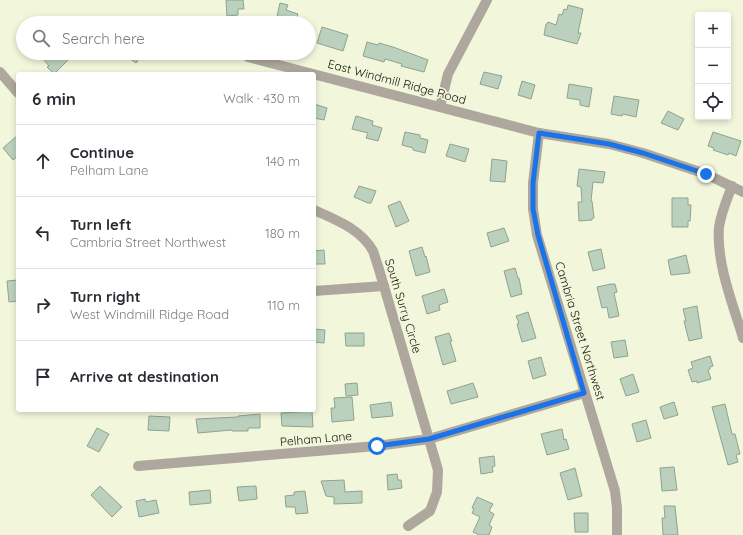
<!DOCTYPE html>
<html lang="en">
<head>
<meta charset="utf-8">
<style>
  body { margin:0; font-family:Quicksand,sans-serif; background:#f7f7f7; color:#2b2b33 }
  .controls { position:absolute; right:12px; top:12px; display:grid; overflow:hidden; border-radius:4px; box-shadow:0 2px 6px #0003 }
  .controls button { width:36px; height:36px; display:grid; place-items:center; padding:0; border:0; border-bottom:1px solid #e1e1e2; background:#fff; color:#2b2b33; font:20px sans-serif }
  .stop { position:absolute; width:12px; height:12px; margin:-9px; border:3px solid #1a73e8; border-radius:50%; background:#fff }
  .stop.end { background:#1a73e8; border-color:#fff; box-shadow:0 1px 4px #0008 }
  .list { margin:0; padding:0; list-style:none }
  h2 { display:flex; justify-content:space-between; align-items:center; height:52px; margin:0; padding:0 16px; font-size:17px }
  h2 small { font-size:13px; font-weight:400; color:#7c7c81 }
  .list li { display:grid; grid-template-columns:26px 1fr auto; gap:12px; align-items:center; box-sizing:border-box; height:72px; padding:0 16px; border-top:1px solid #e1e1e2 }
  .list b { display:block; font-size:15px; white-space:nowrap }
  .list p { margin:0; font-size:13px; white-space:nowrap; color:#7c7c81 }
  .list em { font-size:13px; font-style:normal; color:#7c7c81 }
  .icon { flex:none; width:22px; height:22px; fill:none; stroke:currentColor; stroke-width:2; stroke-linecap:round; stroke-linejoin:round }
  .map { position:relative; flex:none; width:743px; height:535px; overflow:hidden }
  .search { position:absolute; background:#fff; box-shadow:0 2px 6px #0003; left:16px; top:16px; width:300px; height:44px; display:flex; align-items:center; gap:10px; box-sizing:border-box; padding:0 14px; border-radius:22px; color:#7c7c81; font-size:15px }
  .panel { position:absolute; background:#fff; box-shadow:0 2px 6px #0003; left:16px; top:72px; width:300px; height:340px; border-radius:4px }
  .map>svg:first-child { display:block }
  .building { fill:#bbd1bd; stroke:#8ea390 }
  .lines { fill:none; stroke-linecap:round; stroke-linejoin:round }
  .minor { stroke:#ada79d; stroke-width:10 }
  .route { stroke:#1a73e8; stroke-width:5 }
  .labels { text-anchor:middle; stroke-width:3.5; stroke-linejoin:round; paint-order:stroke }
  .street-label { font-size:12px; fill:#12140a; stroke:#f2f6db }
</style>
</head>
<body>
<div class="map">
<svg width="743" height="535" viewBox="0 0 743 535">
  <rect width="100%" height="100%" fill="#f2f6db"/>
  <g class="building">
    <path d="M226 0H243L244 9H238V15L227 16Z"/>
    <path d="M280 3 288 5 286 10 298 14 295 23H282L276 21Z"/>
    <path d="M568 5 583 9 578 33H581L577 44 544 35 546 24H547L548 22 556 25 559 14 562 15 564 9 567 10Z"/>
    <path d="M322 27 348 35 343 51 317 43Z"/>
    <path d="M367 42 378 45 379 43 393 47 428 60 424 72 401 66 402 64 385 59 384 62 363 56Z"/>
    <path d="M38 53H75L54 74 47 67 49 66Z"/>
    <path d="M122 53H143L136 63Z"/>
    <path d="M484 72 502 76 498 89 480 84Z"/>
    <path d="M522 81 535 85 531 99 518 95Z"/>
    <path d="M569 84 592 88 589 107 580 105V100L567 98Z"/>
    <path d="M614 96 639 100 636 117 623 114 622 116 611 114Z"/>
    <path d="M314 104 327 108 324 120 314 118Z"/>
    <path d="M668 111 684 119 678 130 661 123Z"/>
    <path d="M356 116 373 121 372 125 382 128 378 141 366 138 368 133 352 129Z"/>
    <path d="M405 132 420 135V138L428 140 425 153 413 150V148L402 145Z"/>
    <path d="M713 132 741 141 736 156 729 153 728 155 713 150 714 148 708 146Z"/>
    <path d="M18 135V156L13 160 3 148Z"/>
    <path d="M450 144 469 149 465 162 446 156Z"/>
    <path d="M492 159 507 161 505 182 490 181Z"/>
    <path d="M579 169 605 172 603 183 593 182 591 201H592L594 218H592V220L579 221 578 202H582L581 187 577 186Z"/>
    <path d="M359 186 376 191 371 203H368L354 197Z"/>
    <path d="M672 198H688V205H691L690 221H688V227H672Z"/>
    <path d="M400 201 409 221 396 227 388 206Z"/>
    <path d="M504 228 509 241 491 247 487 233Z"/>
    <path d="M422 247 425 257 426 256 430 272 416 276 409 251Z"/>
    <path d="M601 249 605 268 593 271 588 252Z"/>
    <path d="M324 250 325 264H314V251Z"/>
    <path d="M686 255 690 273 671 275 668 260Z"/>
    <path d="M515 268 518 278H519L522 294 511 297 504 271Z"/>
    <path d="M18 280V301L9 302 7 281Z"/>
    <path d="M611 284H615L617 292 614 293 619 316 609 318 607 307 602 308 597 287Z"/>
    <path d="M444 289 448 302 439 305 440 310 427 314 422 296Z"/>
    <path d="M697 306 702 338 689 341 684 321H686L683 309Z"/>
    <path d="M528 312 536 338 522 342 517 324 519 323 516 316Z"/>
    <path d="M314 329 325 330 324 343 314 342Z"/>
    <path d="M345 333H364V346H346Z"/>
    <path d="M449 333 452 341H450L456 361 443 365 435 337Z"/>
    <path d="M625 340 628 356 614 358 611 342Z"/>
    <path d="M710 356 713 366 710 367V369L708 370 711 379 697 383V381L692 382 688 370 693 368 691 362Z"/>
    <path d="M541 357 546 375 533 379 528 361Z"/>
    <path d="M633 374 639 392 626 396 620 379Z"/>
    <path d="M357 383 358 395 346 396 345 384Z"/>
    <path d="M473 383 478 397 451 404 447 391Z"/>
    <path d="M352 397 354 420 332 422 331 408H335L334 398Z"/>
    <path d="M391 402 393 416 372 418 370 405Z"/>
    <path d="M674 402 678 415 664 419 660 407Z"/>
    <path d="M725 404 732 434H735L740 454 736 455 738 462 728 465 712 407Z"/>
    <path d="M312 411 313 427 282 426 281 413Z"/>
    <path d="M260 414V428H248V431H232V430L198 433 196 419 238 417V416Z"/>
    <path d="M149 416 170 417 169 431 148 430Z"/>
    <path d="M646 420 651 438 637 442 632 424Z"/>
    <path d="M97 428 109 434 99 452 87 446Z"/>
    <path d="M562 429 564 440 566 439 569 449 547 455 541 434Z"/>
    <path d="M494 456 495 466 492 467 493 472 481 474 479 458Z"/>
    <path d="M674 467 677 490 662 491 660 468Z"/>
    <path d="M575 468 582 496 568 500 560 473Z"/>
    <path d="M397 474 398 480H401L402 488 388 490 387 475Z"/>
    <path d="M344 480 345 492 362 491V503L334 504V497L326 496 321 481Z"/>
    <path d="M100 486 122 507 112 517 91 495Z"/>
    <path d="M256 486 257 499 239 501 237 487Z"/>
    <path d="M210 490 211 503 190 505 189 492Z"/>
    <path d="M305 491 308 513 296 514 295 507H286L285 496 294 495V492Z"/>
    <path d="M477 497 493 504 489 511 494 514 489 525 492 527 489 535H479L473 532 480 517 472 513 474 509 472 508Z"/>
    <path d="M145 499 146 502 156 500 159 513 139 517 136 501Z"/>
    <path d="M664 506H675L678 535H663L662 518H665Z"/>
    <path d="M574 513H588V532H575Z"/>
  </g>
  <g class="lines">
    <g class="minor">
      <path d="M248 57 539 133 609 144 643 153 706 174 743 192"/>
      <path d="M0 72 18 93"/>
      <path d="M440 107 448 74 487 0"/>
      <path d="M539 133 533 183V209L537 235 615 491 617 508V535"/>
      <path d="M732 186C727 199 721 213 719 227 716 263 733 304 743 338"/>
      <path d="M314 210C336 220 361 229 373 251 375 256 376 261 378 266L438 470 437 492 430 511 408 526"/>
      <path d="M314 291 384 286"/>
      <path d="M138 466 377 446 429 439 584 393"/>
    </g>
  </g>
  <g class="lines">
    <path class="route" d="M377 446 429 439 584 393 538 235 533 209V183L539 133 609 144 643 153 706 174"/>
  </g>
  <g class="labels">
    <g class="street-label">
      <text transform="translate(397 82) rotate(15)" y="4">East Windmill Ridge Road</text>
      <text transform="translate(403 306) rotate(73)" y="4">South Surry Circle</text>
      <text transform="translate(580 331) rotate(73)" y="4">Cambria Street Northwest</text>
      <text transform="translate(316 439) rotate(-5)" y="4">Pelham Lane</text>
    </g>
  </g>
</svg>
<div class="controls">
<button>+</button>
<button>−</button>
<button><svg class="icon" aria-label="locate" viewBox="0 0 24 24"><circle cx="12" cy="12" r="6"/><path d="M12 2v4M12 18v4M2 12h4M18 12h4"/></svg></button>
</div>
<div class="stop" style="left:377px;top:446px"></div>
<div class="stop end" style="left:706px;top:174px"></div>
<div class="search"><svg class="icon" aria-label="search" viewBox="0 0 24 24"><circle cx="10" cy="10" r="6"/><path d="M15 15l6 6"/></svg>Search here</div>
<section class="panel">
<h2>6 min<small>Walk · 430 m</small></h2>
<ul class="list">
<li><svg class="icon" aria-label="ahead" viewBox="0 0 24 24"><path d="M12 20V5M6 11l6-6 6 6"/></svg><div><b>Continue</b><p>Pelham Lane</p></div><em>140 m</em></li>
<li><svg class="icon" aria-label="left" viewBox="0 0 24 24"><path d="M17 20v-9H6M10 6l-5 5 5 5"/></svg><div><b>Turn left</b><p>Cambria Street Northwest</p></div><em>180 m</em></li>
<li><svg class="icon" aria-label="right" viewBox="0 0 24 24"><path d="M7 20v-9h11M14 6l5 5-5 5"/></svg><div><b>Turn right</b><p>West Windmill Ridge Road</p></div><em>110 m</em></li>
<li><svg class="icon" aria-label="arrive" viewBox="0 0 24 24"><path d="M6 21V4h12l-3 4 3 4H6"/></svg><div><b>Arrive at destination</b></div></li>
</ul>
</section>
</div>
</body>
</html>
